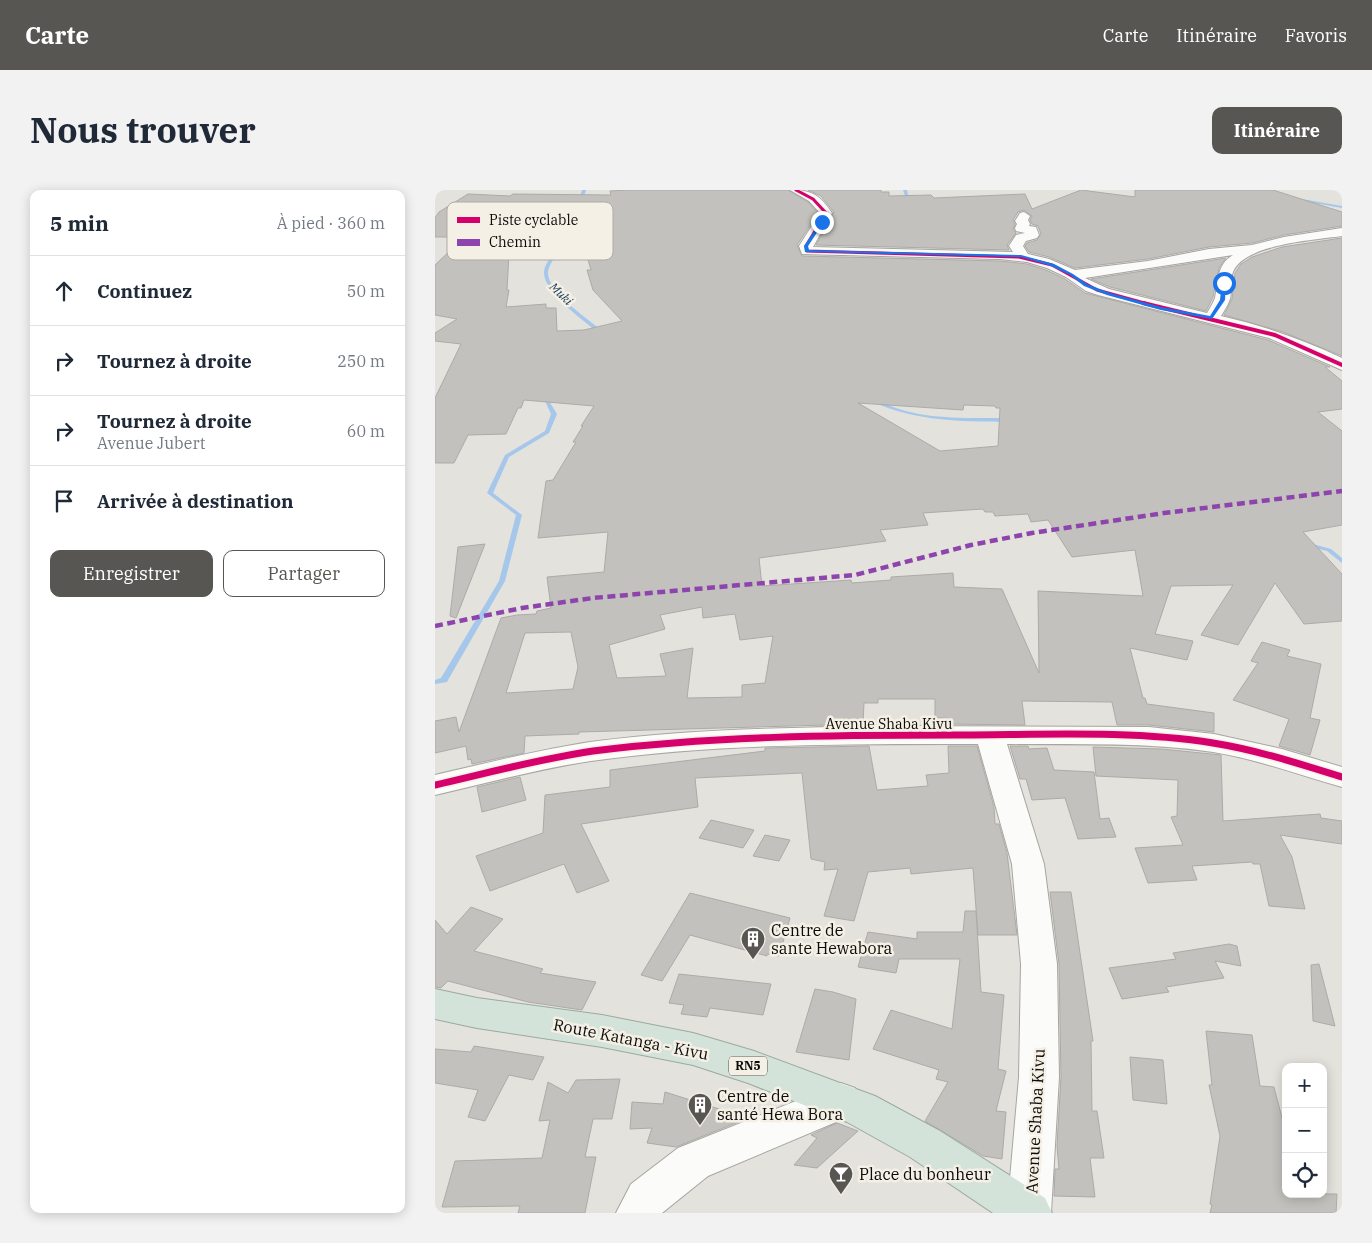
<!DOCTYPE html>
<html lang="fr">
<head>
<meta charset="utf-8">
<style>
  body { margin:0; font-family:"IBM Plex Serif",serif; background:#f2f2f3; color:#1f2937 }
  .controls { position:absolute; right:15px; bottom:15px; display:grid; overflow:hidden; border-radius:10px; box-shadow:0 2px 12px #0003 }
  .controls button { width:45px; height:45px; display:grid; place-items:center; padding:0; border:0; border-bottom:1px solid #e0e1e3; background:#fff; color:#1f2937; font:25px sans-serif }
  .stop { position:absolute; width:15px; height:15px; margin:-11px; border:4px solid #1a73e8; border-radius:50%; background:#fff }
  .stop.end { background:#1a73e8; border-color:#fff; box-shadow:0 1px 5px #0008 }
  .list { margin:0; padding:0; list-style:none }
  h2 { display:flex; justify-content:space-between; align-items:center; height:65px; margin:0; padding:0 20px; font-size:21px }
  h2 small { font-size:16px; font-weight:400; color:#747a83 }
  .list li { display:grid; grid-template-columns:32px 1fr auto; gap:15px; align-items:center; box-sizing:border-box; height:70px; padding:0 20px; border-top:1px solid #e0e1e3 }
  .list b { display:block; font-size:19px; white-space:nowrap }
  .list p { margin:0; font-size:16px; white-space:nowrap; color:#747a83 }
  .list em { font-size:16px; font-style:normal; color:#747a83 }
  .actions { display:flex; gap:10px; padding:15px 20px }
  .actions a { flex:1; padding:11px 0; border:1px solid #585652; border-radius:10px; text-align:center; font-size:18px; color:#585652 }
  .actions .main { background:#585652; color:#fff }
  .icon { flex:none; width:28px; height:28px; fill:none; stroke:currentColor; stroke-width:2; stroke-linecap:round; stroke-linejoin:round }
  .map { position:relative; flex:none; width:907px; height:1023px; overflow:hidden; border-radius:10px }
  header { display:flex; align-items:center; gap:30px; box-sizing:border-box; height:70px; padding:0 25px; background:#585652; color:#fff }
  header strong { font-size:24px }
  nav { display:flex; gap:28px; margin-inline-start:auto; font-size:18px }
  .intro { display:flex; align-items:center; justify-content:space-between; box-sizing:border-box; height:120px; padding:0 30px }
  h1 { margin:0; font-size:35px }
  .button { padding:12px 22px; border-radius:10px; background:#585652; color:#fff; font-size:18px; font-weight:700 }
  main { display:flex; gap:30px; padding:0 30px }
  aside { flex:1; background:#fff; border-radius:10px; box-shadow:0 2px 12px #0003 }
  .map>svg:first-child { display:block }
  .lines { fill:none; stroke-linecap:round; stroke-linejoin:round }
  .stream { fill:#a5c7eb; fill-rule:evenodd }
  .building { fill:#c3c1bd; stroke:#acaba7; fill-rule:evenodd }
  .minor-casing { stroke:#a6a5a1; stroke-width:2 }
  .highway-casing { stroke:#9baa9d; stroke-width:2 }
  .minor { fill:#fbfbfa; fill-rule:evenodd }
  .highway { fill:#d4e3d9; fill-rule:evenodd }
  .quiet { stroke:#8e44ad; stroke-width:4.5; stroke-dasharray:8 4.5; stroke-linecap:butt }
  .cycleway-far2-casing { stroke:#f5f0e6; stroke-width:4.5 }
  .cycleway-far1-casing { stroke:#f5f0e6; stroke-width:5.5 }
  .cycleway-casing { stroke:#f5f0e6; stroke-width:10 }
  .cycleway-far2 { stroke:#d6006c; stroke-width:3 }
  .cycleway-far1 { stroke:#d6006c; stroke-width:4 }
  .cycleway { stroke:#d6006c; stroke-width:7 }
  .route { fill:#1a73e8 }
  .labels { text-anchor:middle; stroke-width:5; stroke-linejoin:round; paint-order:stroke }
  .far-water-label { font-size:12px; font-style:italic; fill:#123457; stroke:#f5f0e6 }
  .shield { fill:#f5f0e6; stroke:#53504b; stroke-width:1 }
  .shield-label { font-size:12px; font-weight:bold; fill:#0d0b08 }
  .street-label { font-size:14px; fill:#0d0b08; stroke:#f5f0e6 }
  .near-poi-label { font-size:16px; fill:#0d0b08; stroke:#f5f0e6; text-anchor:start }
  .near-street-label { font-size:16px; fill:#0d0b08; stroke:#f5f0e6 }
  .key { fill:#f5f0e6; stroke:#afaba3; stroke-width:1 }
  .key-label { font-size:14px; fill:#0d0b08 }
</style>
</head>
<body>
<header>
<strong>Carte</strong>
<nav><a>Carte</a><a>Itinéraire</a><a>Favoris</a></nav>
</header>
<div class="intro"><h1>Nous trouver</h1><a class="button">Itinéraire</a></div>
<main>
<aside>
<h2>5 min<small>À pied · 360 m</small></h2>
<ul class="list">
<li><svg class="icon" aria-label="ahead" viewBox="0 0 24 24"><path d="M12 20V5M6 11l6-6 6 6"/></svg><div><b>Continuez</b></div><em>50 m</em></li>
<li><svg class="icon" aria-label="right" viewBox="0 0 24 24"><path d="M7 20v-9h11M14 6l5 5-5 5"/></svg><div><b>Tournez à droite</b></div><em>250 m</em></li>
<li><svg class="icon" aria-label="right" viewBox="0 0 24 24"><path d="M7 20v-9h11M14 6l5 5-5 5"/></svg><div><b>Tournez à droite</b><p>Avenue Jubert</p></div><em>60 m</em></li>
<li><svg class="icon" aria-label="arrive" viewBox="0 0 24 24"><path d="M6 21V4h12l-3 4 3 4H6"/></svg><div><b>Arrivée à destination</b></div></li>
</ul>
<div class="actions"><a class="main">Enregistrer</a><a>Partager</a></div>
</aside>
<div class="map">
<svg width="907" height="1023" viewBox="0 0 907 1023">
  <rect width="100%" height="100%" fill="#e4e2dc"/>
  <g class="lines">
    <g class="stream">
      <path d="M147 0H151L147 13 145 14 143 13Z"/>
      <path d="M468 0H472L475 13 472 12Z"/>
      <path d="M861 8 907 16V18L862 10Z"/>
      <path d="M133 30 136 31C131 39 131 48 126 57 122 65 115 72 113 81 110 101 156 131 170 143V145H166C152 133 109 103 109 83 109 73 119 64 123 56 127 47 127 38 133 30Z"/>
      <path d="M113 203 117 204 114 211 122 224 114 243 74 267 58 303 87 325 70 391 13 490 12 492 0 494V490L6 488 64 391 81 325 52 303 70 265 110 241 116 224 110 211Z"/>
      <path d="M436 209C444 209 451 214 458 217 466 220 475 222 484 224 513 229 544 228 573 228L576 230 573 232C524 231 482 232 436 211Z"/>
      <path d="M874 353 896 359 907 368V373L892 361 872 356 871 355Z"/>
    </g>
  </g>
  <g class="building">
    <path d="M193 0H353L373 12 383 23 362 55 367 66 565 71 592 74 611 80 630 89 650 103 833 150 895 177H890L907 191V219L883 222 907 241V335L868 342 907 384V431L869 434 840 393 803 455 766 445 798 395 736 396 720 444 758 451 752 470 695 458 708 508H710L712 514 779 523V542L714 535H682L677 512 587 511 590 535 512 534 511 528H500V509H443V513H429L428 534 144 542V544L90 546 89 563 37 574 36 569 33 570 31 556 0 563V531L21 527 24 542 66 428 82 425 101 424 102 421 116 418 112 387 169 382 173 342 103 348 111 291 118 290 141 252H138L148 236H146L159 216 89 210 86 218H83L71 244 33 245 19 273H0V208L26 154 0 151V143L22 129 0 125V75L20 56H13L22 47H0V28L4 22 33 4 75 6 78 4 176 5 175 1ZM144 38 156 80H152L158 100 187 131 149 140 122 141 121 118H111V114L71 117 74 100H72L74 64 83 41ZM423 213 528 220 529 215 560 216 561 218H565L563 256 505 261ZM548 319 550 322H558L560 326 593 324 596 332 613 330 637 367 700 360 708 406 603 401 604 483 567 399 519 397 518 383 456 387V390L417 393 416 390 327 396 324 368 451 351 445 340 493 335 488 323ZM267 417 268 428 300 424 305 450 338 446 330 493 307 495V507L252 508 258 458 225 464 231 486 182 488 174 455 230 439 225 425ZM136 442 143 477 138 499 71 503 90 443Z"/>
    <path d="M373 0H446V2H454V6L496 5 499 8 590 4 597 19 646 0 700 7V0H838L907 22V36L849 45 817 53 774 57 713 69 640 78 614 67 594 62 590 56 592 53 602 50 606 44 603 36 597 34 595 30 597 26 589 20 583 22 578 30 580 34 578 39 581 43 572 55 574 60 381 55 399 22 386 6Z"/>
    <path d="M907 48V166L848 142 789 125 797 109 800 83 806 74 817 67 847 57Z"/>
    <path d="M791 68 784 78 778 107 771 121 675 97 656 89Z"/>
    <path d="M50 354 21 428 15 426 23 357Z"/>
    <path d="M827 452 855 460 852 466 886 474 875 528 885 530 875 565 844 556 854 529 798 510 823 473 816 471Z"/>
    <path d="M434 556 442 600 493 596 491 585 514 583 513 556H542L559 617 560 634H564L572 663 582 745H543L538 678 476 684 475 678 433 682 419 731 389 726 403 679 389 680 390 672 376 669 367 583 260 588 263 617 146 634 174 691 142 703 129 674 55 701 41 666 108 643 110 605 175 597V580L330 561V558Z"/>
    <path d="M575 556H593L594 559 612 558 619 580 659 582 665 629 674 628 681 647 643 649 630 608 597 610 591 589H585Z"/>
    <path d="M658 557 727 559 786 565 788 631 885 624 886 628 907 631V654L845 645 857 667 870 719 834 716 825 674H818L817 672 757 676 762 690 713 693 700 658 748 655 736 627 742 626 743 590 661 586Z"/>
    <path d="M85 587 91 610 47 622 42 597Z"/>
    <path d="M276 630 319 640 308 658 264 648Z"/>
    <path d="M330 645 355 650 344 671 318 666Z"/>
    <path d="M615 702H636L658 851H656L657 921H662L669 968H655L660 1007 619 1006 620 979H624L622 956 626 887 624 774Z"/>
    <path d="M255 703 355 728 344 766 332 764V766L255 745 227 791 206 785Z"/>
    <path d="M36 717 68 729 39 761 108 779 105 783 161 792 147 820 93 812 13 791 6 798 0 797V730L12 744Z"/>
    <path d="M530 721H541L546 802 569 805 563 879 571 881 561 921 571 922 567 969 548 966 490 931 513 892 501 889 504 880 438 859 456 820 517 839 525 769H464L461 783 423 777 433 742 482 749V742H528Z"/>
    <path d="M794 754 802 756 806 776 780 771 789 788 731 797 734 802 687 809 674 778 741 769 738 763Z"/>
    <path d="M884 774 900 836 878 831 876 775Z"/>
    <path d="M244 784 336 794 328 825 275 818 272 827 246 824 249 815 234 813Z"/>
    <path d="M380 799 398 802 421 809 414 870 361 862Z"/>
    <path d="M771 841 817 845 825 896 839 897 851 943V1004H902L901 1023H775L777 1015 775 1014 785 946 774 895H777Z"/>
    <path d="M39 856 109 867 98 890 74 885 50 931 33 927 43 900 0 893V859L36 862Z"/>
    <path d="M695 867 728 870 732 914 698 910Z"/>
    <path d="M185 889 177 929H158L150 967H161L150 1023H83L85 1016 7 1017 20 971 107 968 115 930 104 931 113 892 133 903 141 890Z"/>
    <path d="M230 902 313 928 241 957 212 953 217 938 195 939 197 912 228 914Z"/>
    <path d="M402 933 423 941 382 978 359 975 382 948 376 945Z"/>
  </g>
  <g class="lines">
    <defs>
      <g id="minor">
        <path d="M355 0C377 0 385 5 397 23L378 57 578 62 574 56 581 45 590 43 581 41 580 38 582 34 580 31 585 23 589 22 595 26 593 30 595 34 594 36 601 37 604 45 602 48 591 51 588 56 593 64 614 69 640 80 713 71 774 59 817 55 849 47 907 38V46C880 50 809 54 798 82 794 90 797 101 795 109 793 115 789 121 786 126 829 136 867 149 907 168V180L834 148 663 105 651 101 631 87 612 78 592 72 565 69 367 64 364 56 385 23 374 11ZM798 65C781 75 784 91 780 108 778 113 775 118 772 123L674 99 650 88Z"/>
        <path d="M446 536 714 537 779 544 847 559 907 577V597C864 585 822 569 778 562 710 552 640 555 572 554L609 674 622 774 624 887 616 1023H572L584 887 586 774 577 674 543 554C414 554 284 553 156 571 103 579 52 593 0 605V585C52 573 103 560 155 552 251 539 349 538 446 536Z"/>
        <path d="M406 893 420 898 426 911 420 924 273 986 227 1023H181L196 994 243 958Z"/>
      </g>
      <path id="highway" d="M0 799 42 808 167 825 258 843 319 861 440 906 505 941 610 1008 617 1023H558L475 967 412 932 313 893 258 875 167 857 42 838 0 829Z"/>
    </defs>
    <use href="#minor" class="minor-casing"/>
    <use href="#highway" class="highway-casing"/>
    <use href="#minor" class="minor"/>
    <use href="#highway" class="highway"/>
    <path class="quiet" d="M0 436 87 418 158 408 420 385 536 355 597 343 729 323 907 301"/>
    <defs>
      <path id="cycleway-far2" d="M361 0 378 9 391 23 371 56 372 61 584 67 617 75 662 100 713 114"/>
      <path id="cycleway-far1" d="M708 113 840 145 907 175"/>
      <path id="cycleway" d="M0 595C52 583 104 569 158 561 277 546 400 545 521 545 604 545 696 540 778 553 822 560 865 574 907 587"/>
    </defs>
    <use href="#cycleway-far2" class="cycleway-far2-casing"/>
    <use href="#cycleway-far1" class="cycleway-far1-casing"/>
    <use href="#cycleway" class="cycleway-casing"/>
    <use href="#cycleway-far2" class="cycleway-far2"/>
    <use href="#cycleway-far1" class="cycleway-far1"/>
    <use href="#cycleway" class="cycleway"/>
  </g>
  <path class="route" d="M386 31 389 32 373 56 374 60 586 65 619 74 638 84 652 94 675 103 726 117 775 126 785 110 787 93 789 92 791 93 790 110 777 129 726 120 672 105 649 96 635 85 616 76 586 67 370 62 369 56Z"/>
  <defs>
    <symbol id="building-pin" viewBox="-11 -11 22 30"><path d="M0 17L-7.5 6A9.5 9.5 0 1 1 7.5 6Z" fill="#585652" stroke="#f5f0e6"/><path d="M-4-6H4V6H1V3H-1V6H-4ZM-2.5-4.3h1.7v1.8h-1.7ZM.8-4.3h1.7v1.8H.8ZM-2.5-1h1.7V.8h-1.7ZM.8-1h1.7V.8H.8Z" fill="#fff"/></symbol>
    <symbol id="bar-pin" viewBox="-11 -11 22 30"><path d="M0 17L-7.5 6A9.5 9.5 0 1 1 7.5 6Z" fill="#585652" stroke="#f5f0e6"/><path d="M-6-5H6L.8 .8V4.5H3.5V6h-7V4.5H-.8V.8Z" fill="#fff"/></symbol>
  </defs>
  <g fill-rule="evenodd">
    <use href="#building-pin" x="304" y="735" width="28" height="38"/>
    <use href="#building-pin" x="251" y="901" width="28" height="38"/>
    <use href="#bar-pin" x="392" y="970" width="28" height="38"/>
  </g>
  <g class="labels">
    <g class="far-water-label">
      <text transform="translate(126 104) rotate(44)" y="4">Muki</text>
    </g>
    <rect class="shield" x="294" y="866.5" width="38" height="19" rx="4"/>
    <g class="shield-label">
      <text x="313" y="880">RN5</text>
    </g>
    <g class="street-label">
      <text x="454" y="539">Avenue Shaba Kivu</text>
    </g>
    <g class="near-poi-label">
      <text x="336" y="746">Centre de<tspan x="336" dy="18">sante Hewabora</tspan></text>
      <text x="282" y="912">Centre de<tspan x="282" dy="18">santé Hewa Bora</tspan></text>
      <text x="424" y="990">Place du bonheur</text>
    </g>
    <g class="near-street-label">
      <text transform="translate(196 849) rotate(11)" y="6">Route Katanga - Kivu</text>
      <text transform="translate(600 931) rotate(-87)" y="6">Avenue Shaba Kivu</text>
    </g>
  </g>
  <rect x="12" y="12" width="166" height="58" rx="8" class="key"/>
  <rect x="22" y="27" width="23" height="6" fill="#d6006c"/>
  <rect x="22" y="49" width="23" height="7" fill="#8e44ad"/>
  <g class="key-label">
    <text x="54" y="35">Piste cyclable</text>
    <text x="54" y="57">Chemin</text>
  </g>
</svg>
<div class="controls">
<button>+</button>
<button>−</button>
<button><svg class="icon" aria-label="locate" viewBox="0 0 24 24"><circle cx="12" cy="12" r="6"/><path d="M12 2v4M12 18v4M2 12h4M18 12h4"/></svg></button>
</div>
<div class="stop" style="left:789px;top:93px"></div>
<div class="stop end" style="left:387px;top:32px"></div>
</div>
</main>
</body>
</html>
